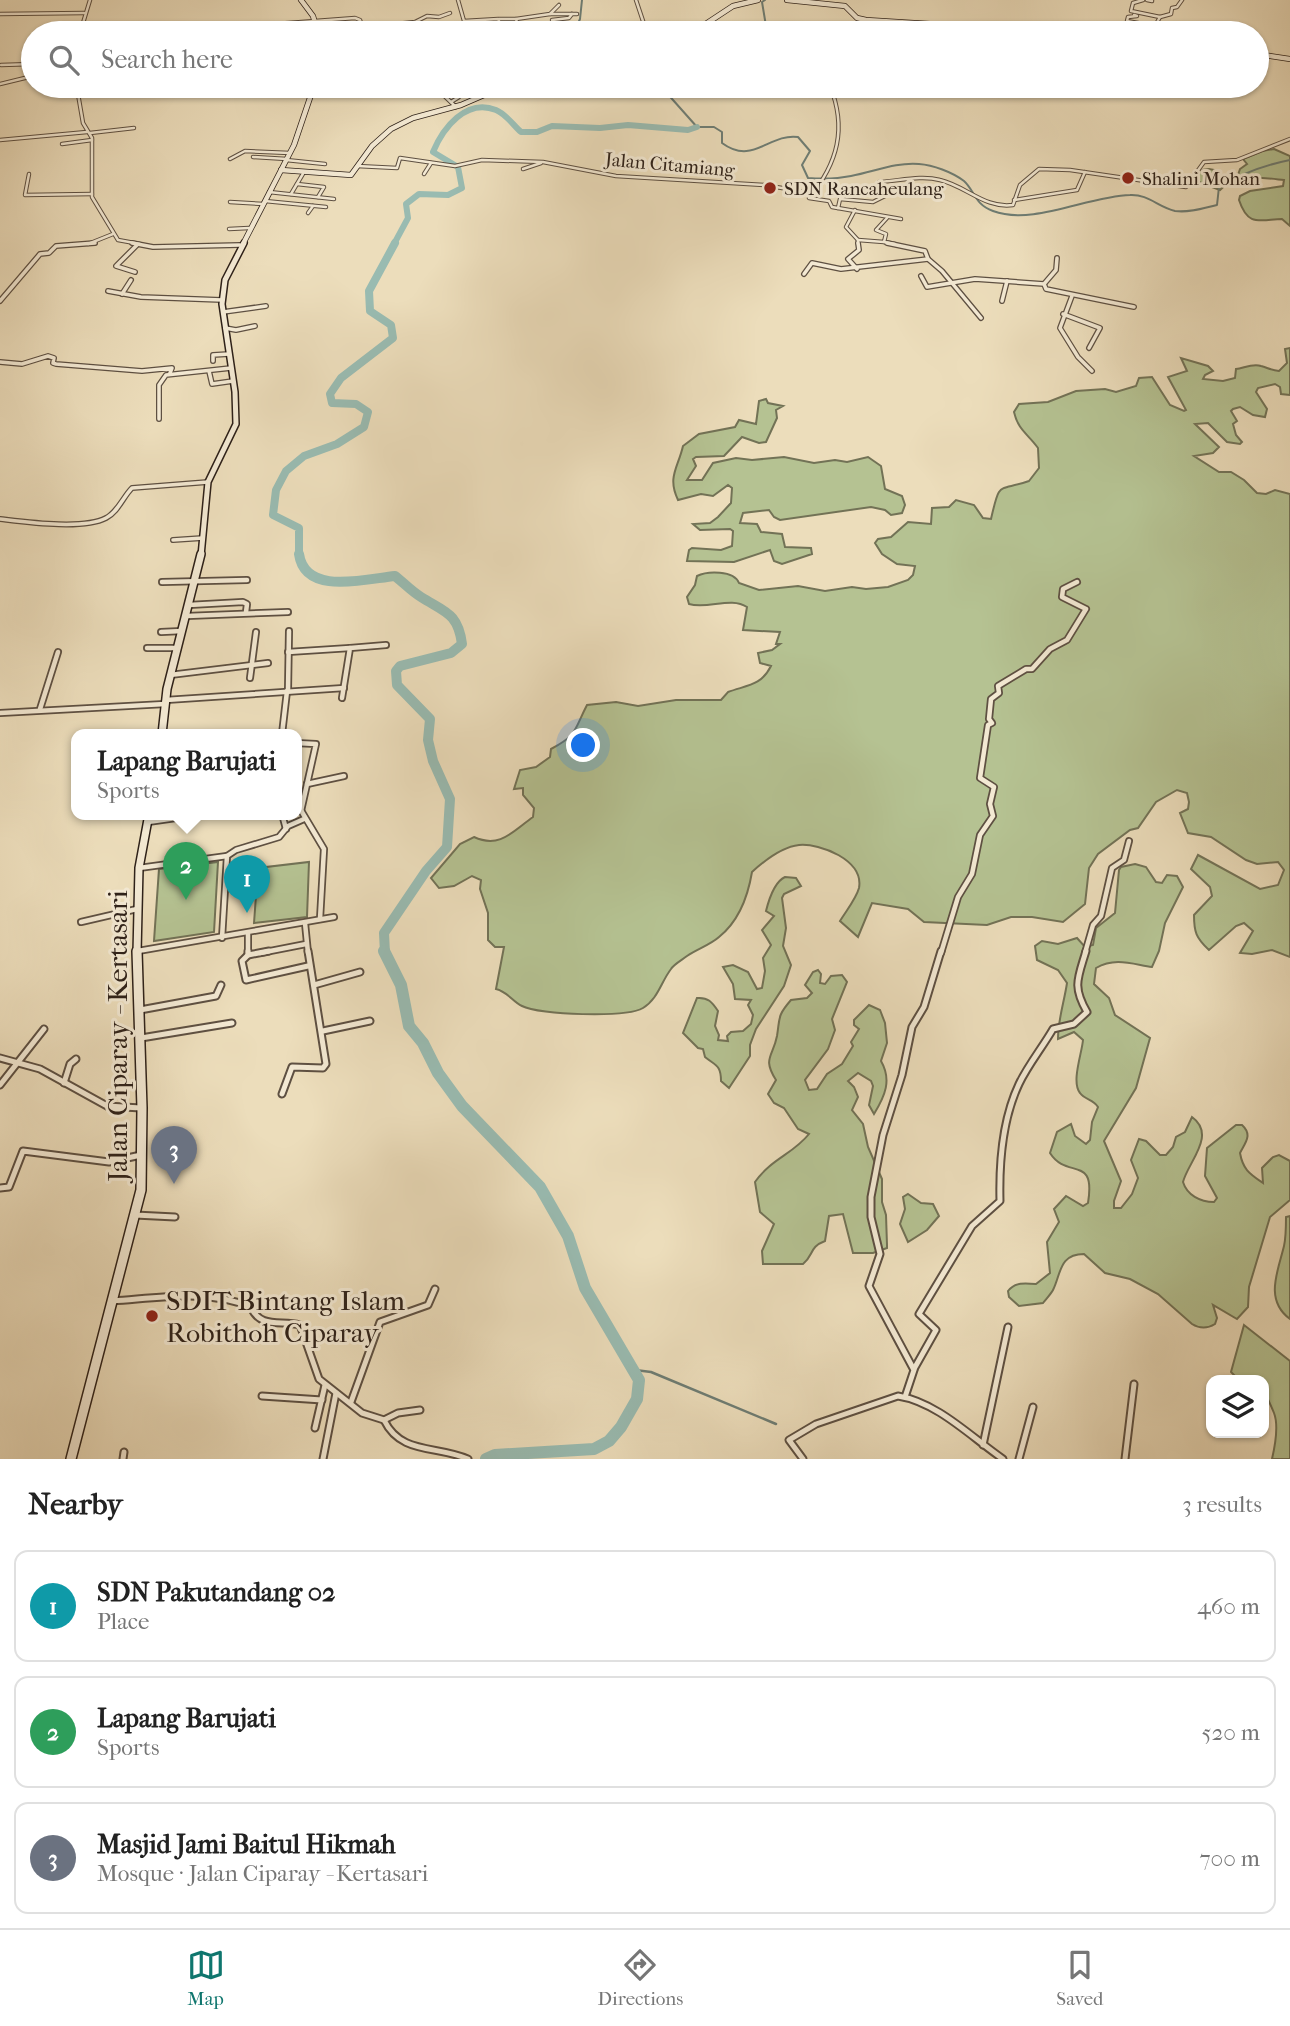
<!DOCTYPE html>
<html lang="en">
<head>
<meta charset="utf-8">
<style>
  body { margin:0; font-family:"IM FELL French Canon",serif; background:#f6f6f6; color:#222 }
  .controls { position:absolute; right:21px; bottom:21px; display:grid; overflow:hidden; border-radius:14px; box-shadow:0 2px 5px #0004 }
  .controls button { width:63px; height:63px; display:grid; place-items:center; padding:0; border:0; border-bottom:2px solid #e0e0e0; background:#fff; color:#222; font:35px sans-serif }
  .you { position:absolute; left:584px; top:746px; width:24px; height:24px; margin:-18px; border:5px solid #fff; border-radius:50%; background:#1a73e8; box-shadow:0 0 0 10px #1a73e833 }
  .badge { display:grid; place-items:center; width:46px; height:46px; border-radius:50%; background:#0f766e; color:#fff; font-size:23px; font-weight:700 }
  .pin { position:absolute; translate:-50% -58px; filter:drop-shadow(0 2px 4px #0008) }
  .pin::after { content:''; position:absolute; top:37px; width:24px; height:21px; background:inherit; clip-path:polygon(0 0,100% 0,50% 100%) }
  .popup { position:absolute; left:71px; top:729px; width:231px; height:91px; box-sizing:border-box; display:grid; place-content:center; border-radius:14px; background:#fff; filter:drop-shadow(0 2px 5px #0005); font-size:23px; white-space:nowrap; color:#767676 }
  .popup b { font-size:26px; color:#222 }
  .popup::after { content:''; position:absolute; left:50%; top:100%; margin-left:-14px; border:14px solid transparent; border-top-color:#fff }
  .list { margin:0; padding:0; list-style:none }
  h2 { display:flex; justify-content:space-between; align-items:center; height:91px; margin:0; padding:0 28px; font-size:30px }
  h2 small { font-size:23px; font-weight:400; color:#767676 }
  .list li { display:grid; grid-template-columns:46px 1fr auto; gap:21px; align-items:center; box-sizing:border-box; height:112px; margin:0 14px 14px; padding:0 14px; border:2px solid #e0e0e0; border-radius:14px }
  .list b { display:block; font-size:26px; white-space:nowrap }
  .list p { margin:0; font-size:23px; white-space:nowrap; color:#767676 }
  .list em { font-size:23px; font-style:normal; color:#767676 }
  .icon { flex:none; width:38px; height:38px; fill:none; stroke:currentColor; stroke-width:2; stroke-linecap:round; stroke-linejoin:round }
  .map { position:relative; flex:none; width:1290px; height:1459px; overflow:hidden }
  .search { position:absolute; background:#fff; box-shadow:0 2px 5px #0004; left:21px; right:21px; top:21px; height:77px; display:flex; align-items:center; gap:18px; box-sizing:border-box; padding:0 24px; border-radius:38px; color:#767676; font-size:26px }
  .sheet { height:469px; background:#fff }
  nav { display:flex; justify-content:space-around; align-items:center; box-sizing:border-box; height:98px; border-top:2px solid #e0e0e0; background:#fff; font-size:19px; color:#767676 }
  nav a { display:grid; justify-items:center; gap:4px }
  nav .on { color:#0f766e }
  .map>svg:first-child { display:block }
  .green { fill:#b5c292; stroke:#727256; stroke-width:2 }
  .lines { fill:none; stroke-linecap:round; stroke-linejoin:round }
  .stream-far1 { stroke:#6e7d74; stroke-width:2 }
  .stream { stroke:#6e7d74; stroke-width:2.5 }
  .river-far3 { stroke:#99bbb1; stroke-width:6 }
  .river-far2 { stroke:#99bbb1; stroke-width:8 }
  .river-far1 { stroke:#99bbb1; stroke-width:10 }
  .river { stroke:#99bbb1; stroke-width:12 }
  .street-far3-casing { stroke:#5e5042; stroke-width:4.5 }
  .street-far2-casing { stroke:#5e5042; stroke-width:6 }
  .street-far1-casing { stroke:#5e5042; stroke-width:8 }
  .street-casing { stroke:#5e5042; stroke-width:9 }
  .secondary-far3-casing { stroke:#2e2119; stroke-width:6 }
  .secondary-far2-casing { stroke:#2e2119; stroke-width:8 }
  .secondary-far1-casing { stroke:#2e2119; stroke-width:10 }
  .secondary-casing { stroke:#2e2119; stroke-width:12 }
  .street-far3 { stroke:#f3e9d3; stroke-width:2.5 }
  .street-far2 { stroke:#f3e9d3; stroke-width:3.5 }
  .street-far1 { stroke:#f3e9d3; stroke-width:4.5 }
  .street { stroke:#f3e9d3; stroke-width:5 }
  .secondary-far3 { stroke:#f3e9d3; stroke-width:4.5 }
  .secondary-far2 { stroke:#f3e9d3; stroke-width:5 }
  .secondary-far1 { stroke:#f3e9d3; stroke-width:7 }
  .secondary { stroke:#f3e9d3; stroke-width:9 }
  .poi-dot { fill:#8f2418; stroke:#f3e9d3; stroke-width:2.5 }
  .labels { text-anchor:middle; stroke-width:6; stroke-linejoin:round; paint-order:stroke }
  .far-street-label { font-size:19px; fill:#2e2119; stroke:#f3e9d3 }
  .far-poi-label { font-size:19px; fill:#2e2119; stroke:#f3e9d3; text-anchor:start }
  .near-street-label { font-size:28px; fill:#2e2119; stroke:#f3e9d3 }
  .near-poi-label { font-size:28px; fill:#2e2119; stroke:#f3e9d3; text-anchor:start }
</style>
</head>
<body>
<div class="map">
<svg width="1290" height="1459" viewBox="0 0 1290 1459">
  <rect width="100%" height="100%" fill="#ecddbb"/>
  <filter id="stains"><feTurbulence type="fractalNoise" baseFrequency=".00286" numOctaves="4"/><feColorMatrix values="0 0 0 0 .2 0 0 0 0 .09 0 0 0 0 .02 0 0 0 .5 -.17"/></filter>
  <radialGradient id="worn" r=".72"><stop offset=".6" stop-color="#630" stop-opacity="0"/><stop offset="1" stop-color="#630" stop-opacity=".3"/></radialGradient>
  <g class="green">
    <path d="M1274 149 1290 156V226L1282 219C1259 220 1248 227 1239 200L1240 196 1250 191 1283 186 1284 180C1264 178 1235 173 1220 190L1201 183 1193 176 1195 171 1209 169 1220 171V175H1212L1208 179 1217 184 1238 175 1240 169 1247 164 1243 159 1262 151Z"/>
    <path d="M1290 348V395L1281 394 1280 387 1275 384 1258 388 1256 392 1267 409 1265 417 1253 415 1240 407 1233 409 1231 411 1237 421 1233 424 1236 435 1242 442 1240 444 1227 442 1208 423 1195 424 1219 447 1213 453 1194 456 1219 472H1231L1244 480 1257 493 1266 494 1275 490 1290 494V957L1272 950 1252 954 1240 953 1253 931 1244 923 1236 926 1209 950C1196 938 1194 932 1194 915L1212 896 1210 887 1191 869 1198 855 1260 889 1278 885 1284 870 1278 862 1257 864 1246 860 1211 837 1188 833 1180 813 1188 809 1189 802 1187 793 1177 790 1156 802 1138 828 1130 830 1098 854 1089 868 1085 904 1063 922 1032 917H1011L987 925 924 922 908 909 872 903 858 937 840 921C846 911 856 899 859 888 864 860 820 843 799 845 781 847 764 861 752 872 748 896 739 921 719 937 710 945 697 949 687 956 682 960 674 964 671 969 661 982 658 999 643 1008 626 1018 539 1015 522 1006 512 1001 508 992 496 989L504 947H495L488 940V913L480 889 481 880 472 876 454 886 439 888 431 878 460 844 474 837C500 849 513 831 533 817L534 808 523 795V788L514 789 520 770 536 767 550 757 551 749C578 735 574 730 587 705L616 702 638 706 676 700H721L728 692C747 685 761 686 771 666L760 663 758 653 772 650 780 644H776L780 632 743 630 747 607C731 596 707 610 689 604L687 597 695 585 697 576C707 571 734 570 739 583L759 590 798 586 825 591 852 587 866 589 888 587 908 580 913 575 915 566 897 564 882 554 875 543 878 539 891 537 908 522 931 524 932 508 949 507 956 500 974 505 983 518 991 519C1000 479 998 492 1029 481L1039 468 1038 448C1028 434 1018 430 1014 412L1019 404 1048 402 1076 391 1105 389 1116 392 1136 386 1139 378 1152 377 1170 405 1184 411 1186 410 1168 377 1187 371 1181 358 1208 366 1213 371 1205 375 1203 379 1223 381 1235 378 1236 369C1244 368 1253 363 1261 366 1268 368 1271 370 1279 371L1287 363 1285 349Z"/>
    <path d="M766 399 768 403 783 406 776 410 777 418 766 442 759 443 742 437 724 456 696 457 693 459 696 466 687 480H702L713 463 736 458 752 460 784 457 814 463 835 460 847 462 868 457 881 466 885 489 902 496 905 505 902 513 891 515 885 510 871 507 780 520 774 517 769 510 743 513 740 523 757 524 761 532 782 534 785 547 811 548 812 554 782 564 774 561 770 550 734 562 687 561 689 550 692 548 721 550 732 546 733 531 730 529 700 530 693 524 710 523 718 517 731 503 732 488 728 485 713 496 701 494 678 500C667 477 678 468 683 446L699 434 735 427 739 420 756 424 759 401Z"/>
    <path d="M218 862 214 932 154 941 159 869Z"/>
    <path d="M309 862 307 917 254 923 258 868Z"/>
    <path d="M1135 864 1146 867 1156 882 1162 883 1167 875 1177 876 1183 887 1165 923 1159 951 1152 967C1132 964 1115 957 1096 968L1094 984 1109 998 1115 1015 1150 1038 1136 1088 1104 1141 1121 1181 1114 1201V1208H1121L1132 1194 1138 1178 1131 1160 1139 1139 1146 1141 1160 1155H1166L1173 1147 1176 1137 1185 1132 1192 1117C1217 1135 1188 1162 1183 1182 1187 1195 1200 1202 1214 1202L1217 1198 1205 1176 1207 1148 1236 1125H1242C1253 1135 1245 1143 1240 1153 1243 1170 1250 1174 1263 1183L1262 1168 1273 1157 1279 1155 1290 1161V1200L1270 1217 1249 1287 1248 1307 1237 1319 1213 1305 1217 1318 1215 1324C1207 1329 1200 1329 1192 1324L1158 1294 1130 1279 1105 1273 1084 1254C1059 1254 1061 1274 1053 1290 1051 1294 1046 1299 1043 1303L1019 1306 1009 1297 1008 1291C1015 1282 1025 1283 1036 1284L1050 1273 1047 1242 1059 1222 1054 1209 1066 1196 1083 1206 1088 1203C1096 1154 1067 1180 1050 1153L1057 1132 1071 1124 1075 1136 1086 1144 1090 1140 1092 1122 1098 1107C1093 1099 1085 1100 1080 1093 1071 1082 1082 1053 1083 1040L1074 1032 1058 1039C1058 1019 1064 1003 1067 983L1058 970 1037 960 1035 946 1042 941 1058 944 1077 938 1085 947 1093 945 1096 928 1115 913 1119 870 1121 867Z"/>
    <path d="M785 877 796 878 801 886 784 894 782 898 786 928 783 946 791 965 784 986 756 1029 750 1045V1056L729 1088 721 1081C721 1065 716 1066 705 1057L703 1049 698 1048 683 1033 697 998C708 997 712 1002 718 1011L715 1026 719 1035 718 1040 728 1041 727 1036 731 1032 743 1031 751 1024 753 1015 748 1005 751 1000 735 999 733 984 723 967 733 965 748 972 757 989 762 988 765 971 763 958 771 945 762 930 774 916 766 911C769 899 774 882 785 877Z"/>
    <path d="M818 970 821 974 820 983 825 984 831 976 842 975 847 982 832 1019 835 1030 828 1049 805 1080 809 1090 817 1089 827 1074 842 1064 853 1046 851 1042 859 1029 854 1025V1020L869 1005 880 1010 885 1023 887 1043 881 1061C892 1080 885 1096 874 1114L869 1105 873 1086 871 1081 858 1073 848 1081 854 1087 858 1097 852 1110 863 1124 868 1147 882 1179V1202L886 1215 887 1245V1248L873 1253H853L843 1214 829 1216 825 1241C809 1247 814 1255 803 1264H763L762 1251 774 1224 760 1212 755 1182C771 1159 793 1154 809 1134L798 1129 784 1108 774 1103 768 1094 776 1080C762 1058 773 1057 777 1036 780 1018 777 1016 791 1000L807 998 812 993 805 985 813 972Z"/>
    <path d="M908 1194 921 1203 933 1204 939 1216 927 1230 908 1242 900 1224 905 1209 903 1197Z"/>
    <path d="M1290 1216V1319C1264 1300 1278 1271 1284 1246 1286 1237 1286 1227 1286 1217Z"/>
    <path d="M1244 1325 1290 1361V1459H1272C1275 1446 1279 1426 1274 1413 1269 1400 1264 1395 1264 1380H1239L1231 1372Z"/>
  </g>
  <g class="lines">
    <g class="stream-far1">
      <path d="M582 0 580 19 575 30 593 33"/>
      <path d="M751 33 766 26 762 2 765 0"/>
      <path d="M635 86 642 91H665L697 127H714L722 132V143C753 166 769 133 798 137L810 151 802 165 808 178C822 179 836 179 851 176 874 172 895 162 919 164 933 165 952 172 964 181 975 191 974 204 993 211 1033 226 1088 196 1130 195 1148 194 1158 207 1175 211 1189 213 1204 208 1217 205L1219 187C1241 174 1265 165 1290 160"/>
      <path d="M665 91 699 86"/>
    </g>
    <path class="stream" d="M635 1370 651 1372 776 1424"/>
    <path class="river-far3" d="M394 244 408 218 406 204 419 194 448 195 462 188 458 167 433 152C443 128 466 98 496 110 506 114 513 125 521 132H537L552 126 600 128 628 125 688 130 697 127"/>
    <path class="river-far2" d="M299 556V528L273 515 276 490 286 471 304 456 337 444 364 427 368 412 356 404 332 403 330 394 341 378 393 338 391 325 370 311 369 291 395 243"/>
    <path class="river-far1" d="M299 554C305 596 365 579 395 576 404 583 411 591 421 597 445 612 458 613 462 644L451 653 400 666 396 671 397 685 430 719 428 740 433 761 450 799 447 847 426 871 384 933 385 953"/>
    <path class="river" d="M384 951 401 985 409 1026 423 1043 438 1073 462 1106 540 1187 568 1236 585 1288 639 1380 637 1399 621 1427 609 1441 594 1449 495 1455 486 1459"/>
    <defs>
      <g id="street-far3">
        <path d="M458 0 464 21 498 19 504 31 511 33"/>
        <path d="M636 0 647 33"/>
        <path d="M1143 0 1133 3 1131 11 1160 17 1151 33"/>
        <path d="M1147 0 1152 1"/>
        <path d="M0 14 84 13"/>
        <path d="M550 14H577"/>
        <path d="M1134 15 1137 16 1128 17 1127 21 1154 26"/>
        <path d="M1160 17 1171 14 1172 8 1177 7 1182 0"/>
        <path d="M499 19H516L520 33"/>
        <path d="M516 19 550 14 559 5"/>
        <path d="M552 20 569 18 572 14"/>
        <path d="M465 21 473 33"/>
        <path d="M275 24 355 18 360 20 362 26 367 27 415 22 427 16 439 17 450 13"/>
        <path d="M278 30 316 26"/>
        <path d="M317 30 352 26"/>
        <path d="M80 33 90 0"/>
        <path d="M299 33 317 31"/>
        <path d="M536 33 543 29 561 31"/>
        <path d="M861 33 866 20"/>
        <path d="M927 33 932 24"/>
        <path d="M1 65 33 64"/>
        <path d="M0 84 33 76"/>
        <path d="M35 86 44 92 78 94 83 123 92 138V197L118 240 140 244"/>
        <path d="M434 86 456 107"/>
        <path d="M449 86 459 97 451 102"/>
        <path d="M830 86C847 128 838 163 809 198L829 201 832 207 901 219"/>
        <path d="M314 88 330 86"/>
        <path d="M1043 93 1113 95 1116 94 1117 86"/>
        <path d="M90 133 134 128"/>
        <path d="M0 140 87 132"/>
        <path d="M62 144 92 140"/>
        <path d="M253 157 287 159"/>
        <path d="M230 159 245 151 290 153"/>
        <path d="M286 160 325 164"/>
        <path d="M357 166 397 168 400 158 455 166 482 160 543 162 616 176 764 185 812 193"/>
        <path d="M523 169 541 163"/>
        <path d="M29 174 25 195 92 194"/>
        <path d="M424 174 431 163"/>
        <path d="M297 184 324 187 318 197"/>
        <path d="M269 192 334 199"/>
        <path d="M291 194 304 172"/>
        <path d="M1014 200 1077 190 1085 172"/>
        <path d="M265 201 326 207"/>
        <path d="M230 202 263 204"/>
        <path d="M838 208 840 199 873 202 885 196 878 187 879 182C899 181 921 175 940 180 966 186 985 209 1013 205L1020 185 1039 169 1070 170 1186 187 1204 162 1237 160 1290 139"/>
        <path d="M855 210 846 227 858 240"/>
        <path d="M308 213 313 206"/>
        <path d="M229 229 249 228"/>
        <path d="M884 242 895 244"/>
        <path d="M88 244 113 234"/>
        <path d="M858 244V240L884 242 886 234 876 230 887 218"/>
      </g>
      <g id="street-far2">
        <path d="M132 243 153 247 240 245"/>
        <path d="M887 243 925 251 928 259 942 271 981 318"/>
        <path d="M857 269 848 259 859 250 858 243"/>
        <path d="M135 272 116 266 137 245"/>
        <path d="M804 274 812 263 841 269 928 259"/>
        <path d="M921 276 927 287 975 279 1044 284 1046 289 1134 307"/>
        <path d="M1044 284 1056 270 1057 258"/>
        <path d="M108 291 141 297 222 300"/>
        <path d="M122 294 131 280"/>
        <path d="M1072 296 1060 328 1078 357 1092 371"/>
        <path d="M0 301 40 254 49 253 56 246 95 243"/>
        <path d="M1002 301 1007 281"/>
        <path d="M223 312 266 306"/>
        <path d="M1063 314 1100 328 1089 348"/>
        <path d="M225 328 236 330 255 326"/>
        <path d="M213 361V355L229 354"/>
        <path d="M0 362 22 364 48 356 54 358 53 363 56 364 142 371 172 368 170 373"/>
        <path d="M209 371 212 384 233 381"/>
        <path d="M159 419V385L166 375 231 368"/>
        <path d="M0 519C26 522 83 530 106 518 118 512 123 497 132 488L208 482"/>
        <path d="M173 540 203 538"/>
      </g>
      <g id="street-far1">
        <path d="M162 582 247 580"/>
        <path d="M189 605 243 602 247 604 246 612"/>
        <path d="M187 616 288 612"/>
        <path d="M161 632 182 631"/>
        <path d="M147 648H178"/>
        <path d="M288 652 350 648"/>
        <path d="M170 675 268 663"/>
        <path d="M250 678 256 632"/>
        <path d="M288 690 289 631"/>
        <path d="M342 698 350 648 386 645"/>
        <path d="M166 700 344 688"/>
        <path d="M40 709 58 652"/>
        <path d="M0 713 165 704"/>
        <path d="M282 734 287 691"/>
        <path d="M296 743 316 744 301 811"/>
        <path d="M307 784 344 776"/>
        <path d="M296 802 324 849 320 919"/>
        <path d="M282 814 286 829"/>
        <path d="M148 822 204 814"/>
        <path d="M139 868 227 856"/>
        <path d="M81 922 137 909"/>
        <path d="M305 923 308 953"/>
        <path d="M248 934V953"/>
        <path d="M222 938 227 856 236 850 279 837 288 826 304 819"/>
        <path d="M138 951 334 917"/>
        <path d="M260 953 306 944"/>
        <path d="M941 953 958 897 972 874 980 835 993 816 990 804 994 787 980 778 988 725 992 723 989 719 991 699 999 693 998 686 1026 669H1032L1050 649 1067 640 1086 609 1062 597 1063 589 1077 582"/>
        <path d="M1085 953 1093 925 1101 916 1112 868 1124 860 1129 841"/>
      </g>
      <g id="street">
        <path d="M248 951V955L269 951"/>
        <path d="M248 955 242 961 246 980 308 966"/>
        <path d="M314 985 360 972"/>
        <path d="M140 1010 216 996 221 985"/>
        <path d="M323 1031 370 1021"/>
        <path d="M141 1038 232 1023"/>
        <path d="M0 1058 40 1069 107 1106 141 1108"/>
        <path d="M64 1083 70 1064 76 1059"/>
        <path d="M0 1085 44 1029"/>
        <path d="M282 1094 292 1067 323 1068 326 1064 308 951"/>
        <path d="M0 1188 9 1187 23 1151 109 1162 141 1155"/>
        <path d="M135 1215 175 1217"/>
        <path d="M113 1301C158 1298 209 1289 251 1307 260 1329 281 1320 300 1325L319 1379 362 1413 384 1420 398 1413 420 1410"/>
        <path d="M914 1369 936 1330 919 1314 972 1226 1000 1201C999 1162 1002 1120 1019 1084 1028 1065 1042 1048 1053 1029L1074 1024 1087 1012C1072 986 1078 978 1086 951"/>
        <path d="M262 1396 322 1400"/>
        <path d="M905 1397 914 1370 869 1286 880 1254 871 1217V1197L883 1135 902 1075 912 1027 924 1007 941 951"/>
        <path d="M351 1402 380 1322 428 1305 435 1289"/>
        <path d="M384 1420C401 1455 436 1445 468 1459"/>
        <path d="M315 1428 325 1385"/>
        <path d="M983 1445 1008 1327"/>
        <path d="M123 1459 124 1452"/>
        <path d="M323 1459 336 1393"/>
        <path d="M803 1459 789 1440 816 1424 898 1396C937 1402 971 1437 1003 1459"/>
        <path d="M1019 1459 1033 1407"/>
        <path d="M1125 1459 1134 1384"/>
      </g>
      <g id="secondary-far3">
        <path d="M301 0 313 16 318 33"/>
        <path d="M787 0 845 6 857 18 866 20 1075 33"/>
        <path d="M692 33 733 6 758 0"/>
        <path d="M1257 54 1290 59"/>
        <path d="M281 170 351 175 372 146 391 129 413 118 461 105 505 86"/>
        <path d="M243 244 294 145 314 86"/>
      </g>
      <path id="secondary-far2" d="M201 556 208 482 236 424 235 392 222 304 225 280 244 243"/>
      <g id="secondary-far1">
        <path d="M162 734 167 689 201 554"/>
        <path d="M137 953 139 868 149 814"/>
      </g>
      <path id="secondary" d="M71 1459 141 1190 142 1108 137 951"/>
    </defs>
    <use href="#street-far3" class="street-far3-casing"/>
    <use href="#street-far2" class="street-far2-casing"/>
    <use href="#street-far1" class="street-far1-casing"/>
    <use href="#street" class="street-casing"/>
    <use href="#secondary-far3" class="secondary-far3-casing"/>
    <use href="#secondary-far2" class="secondary-far2-casing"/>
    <use href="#secondary-far1" class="secondary-far1-casing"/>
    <use href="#secondary" class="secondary-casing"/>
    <use href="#street-far3" class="street-far3"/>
    <use href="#street-far2" class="street-far2"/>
    <use href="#street-far1" class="street-far1"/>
    <use href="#street" class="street"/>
    <use href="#secondary-far3" class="secondary-far3"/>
    <use href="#secondary-far2" class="secondary-far2"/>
    <use href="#secondary-far1" class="secondary-far1"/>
    <use href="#secondary" class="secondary"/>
  </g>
  <g class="poi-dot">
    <circle cx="1128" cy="178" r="7"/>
    <circle cx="770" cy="188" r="7"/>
    <circle cx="152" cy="1316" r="7"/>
  </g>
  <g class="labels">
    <g class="far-street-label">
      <text transform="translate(670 164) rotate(5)" y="7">Jalan Citamiang</text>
    </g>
    <g class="far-poi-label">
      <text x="1142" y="185">Shalini Mohan</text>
      <text x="784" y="195">SDN Rancaheulang</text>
    </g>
    <g class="near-street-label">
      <text transform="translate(117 1036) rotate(-90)" y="10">Jalan Ciparay - Kertasari</text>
    </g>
    <g class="near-poi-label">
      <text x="166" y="1310">SDIT Bintang Islam<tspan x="166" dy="32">Robithoh Ciparay</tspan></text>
    </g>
  </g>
  <rect width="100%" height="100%" filter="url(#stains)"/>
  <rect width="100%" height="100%" fill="url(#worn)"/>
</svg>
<div class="controls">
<button><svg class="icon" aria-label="layers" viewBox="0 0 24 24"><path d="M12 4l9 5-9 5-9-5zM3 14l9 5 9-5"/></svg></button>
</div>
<div class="you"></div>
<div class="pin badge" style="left:247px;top:913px;background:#0f9aa8">1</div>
<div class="pin badge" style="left:186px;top:900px;background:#2e9e5b">2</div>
<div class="popup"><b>Lapang Barujati</b>Sports</div>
<div class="pin badge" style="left:174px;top:1184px;background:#6b7280">3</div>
<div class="search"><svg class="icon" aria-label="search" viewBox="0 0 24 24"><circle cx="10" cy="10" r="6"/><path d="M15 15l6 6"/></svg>Search here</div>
</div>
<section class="sheet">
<h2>Nearby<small>3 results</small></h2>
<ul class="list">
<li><span class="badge" style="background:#0f9aa8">1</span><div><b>SDN Pakutandang 02</b><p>Place</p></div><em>460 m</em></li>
<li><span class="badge" style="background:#2e9e5b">2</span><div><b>Lapang Barujati</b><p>Sports</p></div><em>520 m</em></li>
<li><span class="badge" style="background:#6b7280">3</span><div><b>Masjid Jami Baitul Hikmah</b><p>Mosque · Jalan Ciparay - Kertasari</p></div><em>700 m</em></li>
</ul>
</section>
<nav>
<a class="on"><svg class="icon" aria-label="map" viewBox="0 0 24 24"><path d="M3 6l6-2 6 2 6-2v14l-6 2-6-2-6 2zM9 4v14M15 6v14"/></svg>Map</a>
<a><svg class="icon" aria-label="directions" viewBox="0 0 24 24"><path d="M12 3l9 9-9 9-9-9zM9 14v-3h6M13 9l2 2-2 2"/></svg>Directions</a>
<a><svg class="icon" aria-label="saved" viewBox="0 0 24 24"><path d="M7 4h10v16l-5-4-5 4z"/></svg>Saved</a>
</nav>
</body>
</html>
